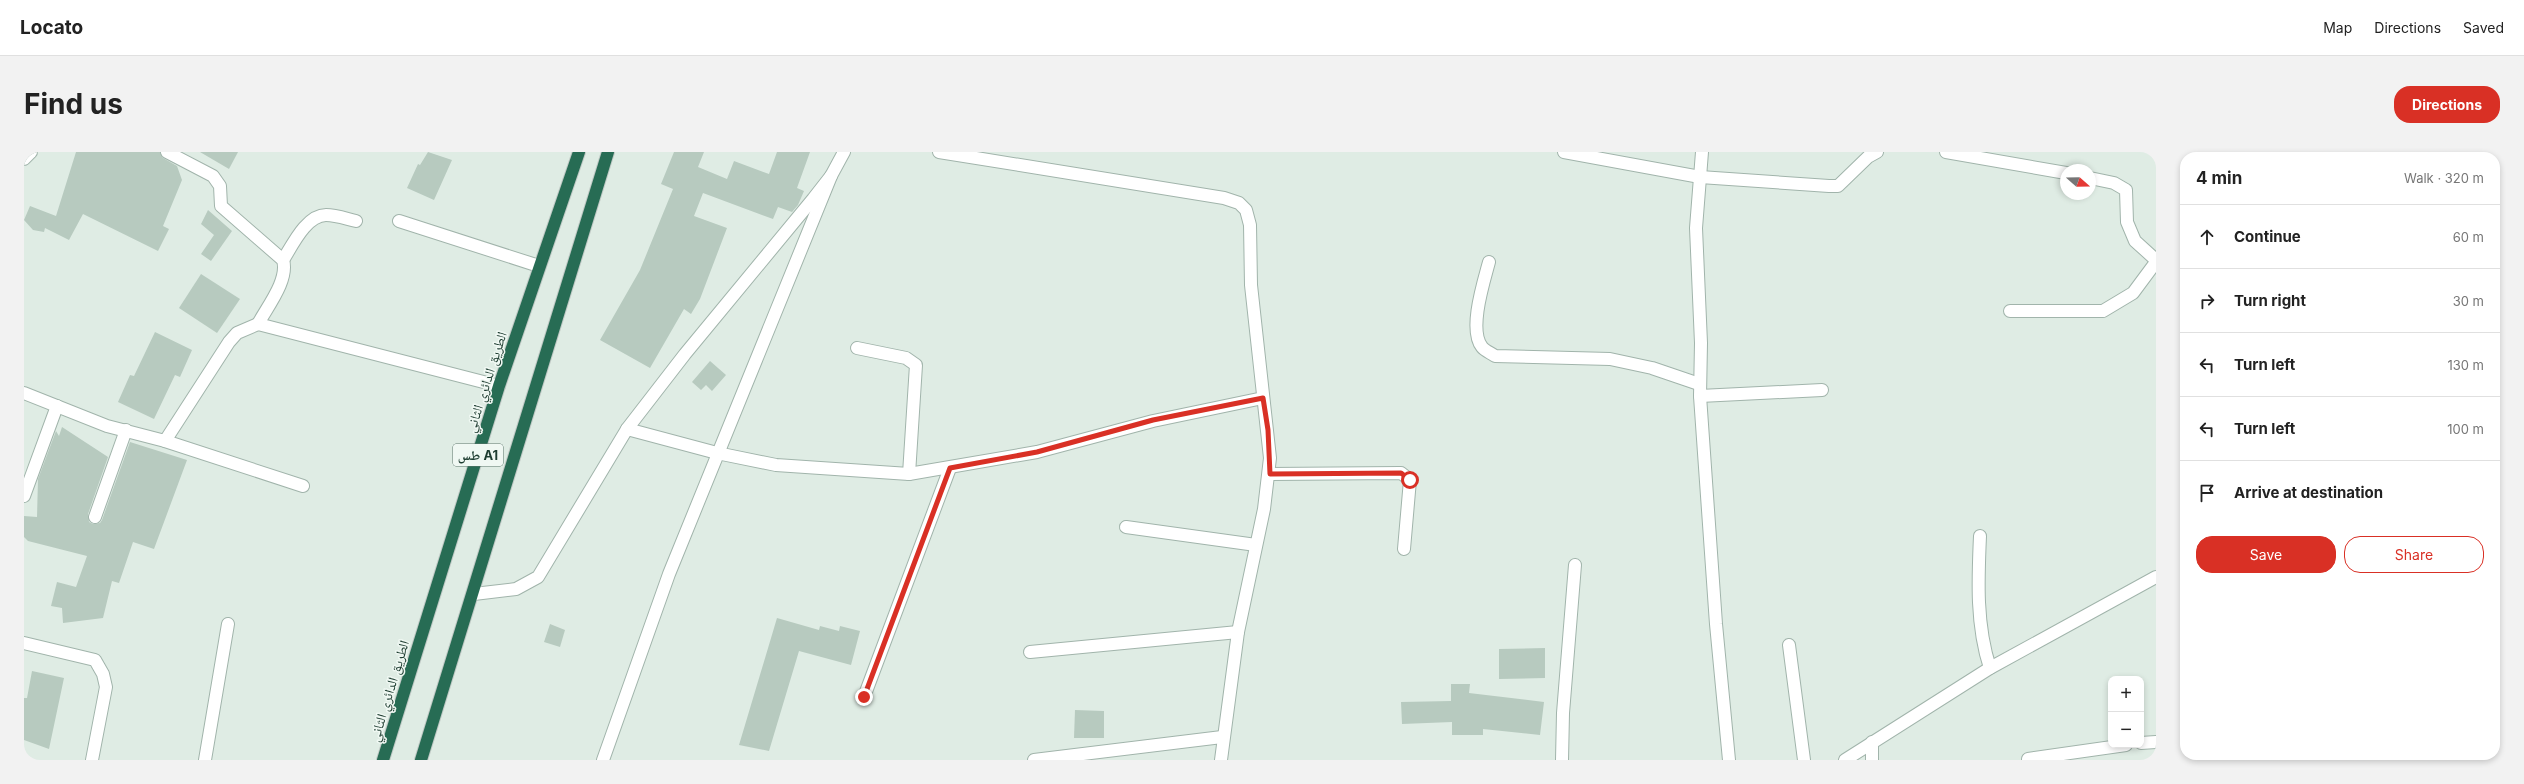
<!DOCTYPE html>
<html lang="en">
<head>
<meta charset="utf-8">
<style>
  body { margin:0; font-family:Inter,"Noto Naskh Arabic",sans-serif; background:#f2f2f2; color:#222 }
  .controls { position:absolute; right:12px; bottom:12px; display:grid; overflow:hidden; border-radius:8px; box-shadow:0 2px 6px #0003 }
  .controls button { width:36px; height:36px; display:grid; place-items:center; padding:0; border:0; border-bottom:1px solid #e0e0e0; background:#fff; color:#222; font:20px sans-serif }
  .compass { position:absolute; left:2036px; top:12px; width:36px; height:36px; border-radius:50%; background:#fff; box-shadow:0 2px 6px #0003; rotate:110deg }
  .stop { position:absolute; width:12px; height:12px; margin:-9px; border:3px solid #d93025; border-radius:50%; background:#fff }
  .stop.end { background:#d93025; border-color:#fff; box-shadow:0 1px 4px #0008 }
  .list { margin:0; padding:0; list-style:none }
  h2 { display:flex; justify-content:space-between; align-items:center; height:52px; margin:0; padding:0 16px; font-size:17px }
  h2 small { font-size:13px; font-weight:400; color:#767676 }
  .list li { display:grid; grid-template-columns:26px 1fr auto; gap:12px; align-items:center; box-sizing:border-box; height:64px; padding:0 16px; border-top:1px solid #e0e0e0 }
  .list b { display:block; font-size:15px; white-space:nowrap }
  .list em { font-size:13px; font-style:normal; color:#767676 }
  .actions { display:flex; gap:8px; padding:12px 16px }
  .actions a { flex:1; padding:9px 0; border:1px solid #d93025; border-radius:16px; text-align:center; font-size:14px; color:#d93025 }
  .actions .main { background:#d93025; color:#fff }
  .icon { flex:none; width:22px; height:22px; fill:none; stroke:currentColor; stroke-width:2; stroke-linecap:round; stroke-linejoin:round }
  .map { position:relative; flex:none; width:2132px; height:608px; overflow:hidden; border-radius:16px }
  header { display:flex; align-items:center; gap:24px; box-sizing:border-box; height:56px; padding:0 20px; background:#fff; border-bottom:1px solid #e0e0e0 }
  header strong { font-size:19px }
  nav { display:flex; gap:22px; margin-inline-start:auto; font-size:14px }
  .intro { display:flex; align-items:center; justify-content:space-between; box-sizing:border-box; height:96px; padding:0 24px }
  h1 { margin:0; font-size:28px }
  .button { padding:10px 18px; border-radius:16px; background:#d93025; color:#fff; font-size:14px; font-weight:700 }
  main { display:flex; gap:24px; padding:0 24px }
  aside { flex:1; background:#fff; border-radius:16px; box-shadow:0 2px 6px #0003 }
  .map>svg:first-child { display:block }
  .building { fill:#b7cabf }
  .lines { fill:none; stroke-linecap:round; stroke-linejoin:round }
  .minor-casing { stroke:#a1b4ab; stroke-width:14 }
  .highway-casing { stroke:#c0c9c5; stroke-width:14 }
  .minor { stroke:#fff; stroke-width:12 }
  .highway { stroke:#276c54; stroke-width:12 }
  .route { stroke:#d93025; stroke-width:5 }
  .labels { text-anchor:middle; stroke-width:3; stroke-linejoin:round; paint-order:stroke }
  .shield { fill:#f0f8f3; stroke:#5d756b; stroke-width:1 }
  .shield-label { font-size:13px; font-weight:bold; fill:#1e3d31 }
  .street-label { font-size:14px; fill:#1e3d31; stroke:#f0f8f3 }
</style>
</head>
<body>
<header>
<strong>Locato</strong>
<nav><a>Map</a><a>Directions</a><a>Saved</a></nav>
</header>
<div class="intro"><h1>Find us</h1><a class="button">Directions</a></div>
<main>
<div class="map">
<svg width="2132" height="608" viewBox="0 0 2132 608">
  <rect width="100%" height="100%" fill="#dfece4"/>
  <g class="building">
    <path d="M52 0H136L139 6 153 14 158 28 139 74 145 77 134 99 59 62 45 88 21 76 20 80 9 78 0 68 6 54 32 64Z"/>
    <path d="M176 0H214L205 17Z"/>
    <path d="M404 0 428 8 410 48 383 36 394 12 396 13Z"/>
    <path d="M650 0H680L674 15 703 27 710 9 745 22 753 0H786L773 36 780 39 774 53 768 60 754 55 749 67 679 41 670 64 703 76 676 147 667 162 660 157 626 216 576 188 616 118 649 37 637 32Z"/>
    <path d="M184 58 208 79 187 109 177 102 190 83 177 72Z"/>
    <path d="M177 122 216 147 193 181 155 156Z"/>
    <path d="M131 180 168 198 156 225 151 223 130 267 94 250 106 223 110 224Z"/>
    <path d="M686 209 702 223 688 239 682 233 677 238 668 230Z"/>
    <path d="M38 275 84 305 64 362 65 370 69 372 76 371 78 368 106 290 163 308 130 397 109 390 95 431 88 429 79 466 39 471 38 456 27 454 33 430 52 435 63 404 4 389 0 385V364L13 365 14 327 32 279 35 284Z"/>
    <path d="M753 466 795 478 796 474 815 479 816 474 836 479 827 513 775 499 745 599 715 593Z"/>
    <path d="M526 472 541 478 536 495 520 490Z"/>
    <path d="M1521 496V526L1475 527V497Z"/>
    <path d="M8 519 40 526 25 597 0 588V546H3Z"/>
    <path d="M1427 532H1446L1445 541 1520 550 1516 583 1459 577V583H1428V570L1378 572 1377 550 1427 549Z"/>
    <path d="M1051 558 1080 559V586H1050Z"/>
  </g>
  <g class="lines">
    <defs>
      <g id="minor">
        <path d="M143 0 189 24 196 34 197 54 259 108C265 128 243 155 234 172"/>
        <path d="M915 0 1200 46 1215 51 1222 58 1226 73 1227 133 1246 306 1240 357 1214 480 1197 608"/>
        <path d="M1540 0 1676 25 1805 34H1814L1844 5 1853 0"/>
        <path d="M1678 0 1672 76 1677 191 1676 244 1692 472 1705 608"/>
        <path d="M1922 0 2042 21"/>
        <path d="M0 7 7 0"/>
        <path d="M2066 26 2090 31 2102 38 2103 70 2111 89 2132 108"/>
        <path d="M375 69 515 114"/>
        <path d="M259 108C268 94 282 63 302 63 312 63 323 67 332 69"/>
        <path d="M1465 110C1460 129 1444 178 1458 195 1461 199 1467 201 1471 204L1586 207 1628 216 1675 232"/>
        <path d="M1986 159H2079L2109 141 2132 110"/>
        <path d="M833 196 882 206 892 213 885 322"/>
        <path d="M0 241 83 274 141 289 205 190 213 181 234 172 475 234"/>
        <path d="M1676 244 1798 238"/>
        <path d="M603 277 693 301 752 313 885 322 1013 300 1129 269 1239 246"/>
        <path d="M141 289 279 334"/>
        <path d="M1246 322 1377 321 1386 328 1380 397"/>
        <path d="M0 344 33 254"/>
        <path d="M71 365 102 278"/>
        <path d="M1102 375 1232 393"/>
        <path d="M1956 384C1954 428 1952 473 1966 516"/>
        <path d="M450 442 492 437 514 425 603 277 661 202 789 47 807 24 820 0"/>
        <path d="M0 491 71 508 79 522 82 535 68 608"/>
        <path d="M1765 493 1780 608"/>
        <path d="M1006 500 1214 480"/>
        <path d="M840 545 926 316"/>
        <path d="M1848 590V608"/>
        <path d="M2117 591 2132 590"/>
        <path d="M2004 607 2102 593"/>
        <path d="M181 608 204 472"/>
        <path d="M579 608 645 422 807 24"/>
        <path d="M1010 608 1198 585"/>
        <path d="M1538 608 1539 561 1551 413"/>
        <path d="M1821 608 1966 516 2132 425"/>
      </g>
      <g id="highway">
        <path d="M359 608 475 234 555 0"/>
        <path d="M397 608 584 0"/>
      </g>
    </defs>
    <use href="#minor" class="minor-casing"/>
    <use href="#highway" class="highway-casing"/>
    <use href="#minor" class="minor"/>
    <use href="#highway" class="highway"/>
  </g>
  <g class="lines">
    <path class="route" d="M840 545 926 316 1013 300 1129 268 1239 246 1244 278 1246 322 1377 321 1386 328"/>
  </g>
  <g class="labels">
    <rect class="shield" x="429" y="292" width="50" height="22" rx="3"/>
    <g class="shield-label">
      <text x="454" y="308">طس A1</text>
    </g>
    <g class="street-label">
      <text transform="translate(462 230) rotate(-72)" y="5">الطريق الدائري الثاني</text>
      <text transform="translate(365 539) rotate(-73)" y="5">الطريق الدائري الثاني</text>
    </g>
  </g>
</svg>
<div class="controls">
<button>+</button>
<button>−</button>
</div>
<svg class="compass" viewBox="-18 -18 36 36"><path d="M0-13l5 13h-10z" fill="#e53935"/><path d="M0 13l5-13h-10z" fill="#767676"/></svg>
<div class="stop" style="left:1386px;top:328px"></div>
<div class="stop end" style="left:840px;top:545px"></div>
</div>
<aside>
<h2>4 min<small>Walk · 320 m</small></h2>
<ul class="list">
<li><svg class="icon" aria-label="ahead" viewBox="0 0 24 24"><path d="M12 20V5M6 11l6-6 6 6"/></svg><div><b>Continue</b></div><em>60 m</em></li>
<li><svg class="icon" aria-label="right" viewBox="0 0 24 24"><path d="M7 20v-9h11M14 6l5 5-5 5"/></svg><div><b>Turn right</b></div><em>30 m</em></li>
<li><svg class="icon" aria-label="left" viewBox="0 0 24 24"><path d="M17 20v-9H6M10 6l-5 5 5 5"/></svg><div><b>Turn left</b></div><em>130 m</em></li>
<li><svg class="icon" aria-label="left" viewBox="0 0 24 24"><path d="M17 20v-9H6M10 6l-5 5 5 5"/></svg><div><b>Turn left</b></div><em>100 m</em></li>
<li><svg class="icon" aria-label="arrive" viewBox="0 0 24 24"><path d="M6 21V4h12l-3 4 3 4H6"/></svg><div><b>Arrive at destination</b></div></li>
</ul>
<div class="actions"><a class="main">Save</a><a>Share</a></div>
</aside>
</main>
</body>
</html>
